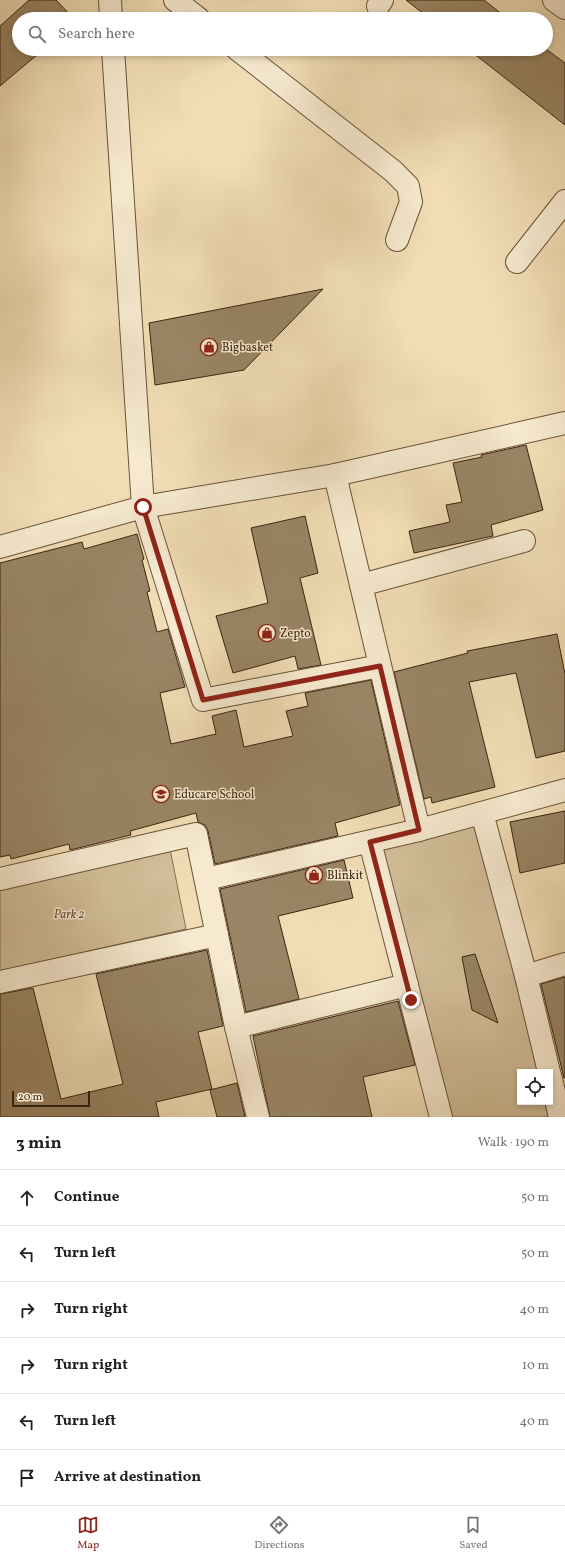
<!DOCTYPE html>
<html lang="en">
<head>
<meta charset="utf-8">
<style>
  body { margin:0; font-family:Vollkorn,serif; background:#f6f6f6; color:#202124 }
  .controls { position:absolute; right:12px; bottom:12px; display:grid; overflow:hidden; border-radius:0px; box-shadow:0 2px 6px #0003 }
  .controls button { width:36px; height:36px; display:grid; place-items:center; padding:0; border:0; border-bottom:1px solid #e0e0e0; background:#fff; color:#202124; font:20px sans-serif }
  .scale { position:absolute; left:12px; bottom:10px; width:78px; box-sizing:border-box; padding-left:4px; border:2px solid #3a250f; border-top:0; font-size:11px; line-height:14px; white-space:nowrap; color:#3a250f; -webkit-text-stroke:3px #f6e9cf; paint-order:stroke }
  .stop { position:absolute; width:12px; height:12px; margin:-9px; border:3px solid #8f2418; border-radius:50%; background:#fff }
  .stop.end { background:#8f2418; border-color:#fff; box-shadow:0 1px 4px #0008 }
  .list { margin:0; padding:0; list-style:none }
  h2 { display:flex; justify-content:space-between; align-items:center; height:52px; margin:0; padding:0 16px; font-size:17px }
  h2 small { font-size:13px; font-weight:400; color:#757577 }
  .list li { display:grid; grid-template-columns:26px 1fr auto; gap:12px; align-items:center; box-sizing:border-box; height:56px; padding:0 16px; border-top:1px solid #e0e0e0 }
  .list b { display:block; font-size:15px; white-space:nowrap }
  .list em { font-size:13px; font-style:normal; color:#757577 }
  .icon { flex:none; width:22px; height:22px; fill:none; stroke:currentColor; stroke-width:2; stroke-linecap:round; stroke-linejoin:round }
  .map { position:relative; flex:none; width:565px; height:1117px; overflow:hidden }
  .search { position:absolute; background:#fff; box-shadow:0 2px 6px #0003; left:12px; right:12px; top:12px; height:44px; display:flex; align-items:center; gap:10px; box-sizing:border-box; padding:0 14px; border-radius:22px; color:#757577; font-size:15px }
  .sheet { height:388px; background:#fff }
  nav { display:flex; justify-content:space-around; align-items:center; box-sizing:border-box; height:56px; border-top:1px solid #e0e0e0; background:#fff; font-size:11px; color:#757577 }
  nav a { display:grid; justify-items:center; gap:2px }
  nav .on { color:#8f2418 }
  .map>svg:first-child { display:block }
  .green { fill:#d2be99; stroke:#867254 }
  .building { fill:#998565; stroke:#3a250f }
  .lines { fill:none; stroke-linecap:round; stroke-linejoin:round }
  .minor-casing { stroke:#685338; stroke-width:24 }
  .minor { stroke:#f6e9cf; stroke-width:22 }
  .route { stroke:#8f2418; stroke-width:5 }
  .labels { text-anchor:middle; stroke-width:3; stroke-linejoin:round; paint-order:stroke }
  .poi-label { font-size:12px; fill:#3a250f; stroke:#f6e9cf; text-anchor:start }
  .park-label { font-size:12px; font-style:italic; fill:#604b32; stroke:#f6e9cf }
</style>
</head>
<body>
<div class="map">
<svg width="565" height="1117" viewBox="0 0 565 1117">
  <rect width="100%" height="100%" fill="#f1ddb5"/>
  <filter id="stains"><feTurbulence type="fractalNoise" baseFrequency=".005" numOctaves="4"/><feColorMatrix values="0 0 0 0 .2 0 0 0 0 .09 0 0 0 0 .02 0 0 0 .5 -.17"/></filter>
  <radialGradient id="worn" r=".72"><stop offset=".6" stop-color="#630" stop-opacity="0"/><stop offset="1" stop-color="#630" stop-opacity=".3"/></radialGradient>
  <g class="green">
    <path d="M479 822 544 1072H520V1102H550L556 1117H443L376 844Z"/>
    <path d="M170 849 186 929 0 971V887Z"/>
  </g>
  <g class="building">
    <path d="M29 0H56L74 19H19V49H44L0 86V26Z"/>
    <path d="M406 0H484L508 19H430Z"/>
    <path d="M468 49H546L565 63V125Z"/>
    <path d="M323 289 244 370 155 385 149 323Z"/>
    <path d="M526 445 543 510 491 525 493 536 414 553 409 531 450 522 446 505 462 502 453 463 482 457 481 455Z"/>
    <path d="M305 516 318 573 300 578 321 665 298 669 295 656 233 673 216 616 268 603 251 528Z"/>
    <path d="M137 534 144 559 142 560 150 591 147 592 157 632 168 629 185 687 160 693 171 744 216 734 212 716 236 710 244 747 293 736 286 711 308 706 305 693 371 680 400 805 335 823 338 836 215 864 208 831 205 825 198 822 196 813 130 831 131 835 70 850 69 844 11 859 10 855 0 857V563L82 542 84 549Z"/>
    <path d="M557 634 565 674V751L536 758 516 673 469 682 495 787 432 803 431 797 424 799 394 672 468 653 467 651Z"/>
    <path d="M565 811V863L520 873 510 822Z"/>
    <path d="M344 860 353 898 278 916 299 999 246 1012 220 889Z"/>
    <path d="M207 950 223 1026 198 1032 212 1089 156 1102 159 1117H0V994L33 988 61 1099 123 1084 96 974Z"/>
    <path d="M475 954 498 1023 472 1010 462 957Z"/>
    <path d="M565 977V1078H564L541 984Z"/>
    <path d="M398 1001 415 1065 363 1077 372 1117H270L253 1036Z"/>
    <path d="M237 1083 245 1117H217L210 1090Z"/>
  </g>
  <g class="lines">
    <defs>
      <g id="minor">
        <path d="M110 0 111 19"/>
        <path d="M175 0 199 19"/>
        <path d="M554 0 565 8"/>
        <path d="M378 6 382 0"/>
        <path d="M113 49 143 507 203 700 380 666"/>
        <path d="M237 49 393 171 408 186 411 202 397 240"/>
        <path d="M517 262 565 201"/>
        <path d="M335 475 419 830"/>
        <path d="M0 547 143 507 335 475 565 423"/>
        <path d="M361 585 524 541"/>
        <path d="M482 813 526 976 549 1072"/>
        <path d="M370 842 441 1117"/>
        <path d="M0 879 196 834 236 1027 258 1117"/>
        <path d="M206 879 419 830 565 790"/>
        <path d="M526 976 565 964"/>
        <path d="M0 982 217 935"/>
        <path d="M236 1027 407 985"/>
        <path d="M550 1075 560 1117"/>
      </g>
    </defs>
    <use href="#minor" class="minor-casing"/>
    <use href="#minor" class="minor"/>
  </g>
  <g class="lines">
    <path class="route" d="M143 507 203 700 380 666 419 830 370 842 411 1000"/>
  </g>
  <defs>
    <symbol id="shop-ring" viewBox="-11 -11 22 22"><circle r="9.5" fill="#f6e9cf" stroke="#8f2418" stroke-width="1.5"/><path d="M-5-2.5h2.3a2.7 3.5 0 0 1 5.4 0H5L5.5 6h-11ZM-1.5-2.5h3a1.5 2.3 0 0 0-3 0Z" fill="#8f2418"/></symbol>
    <symbol id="school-ring" viewBox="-11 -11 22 22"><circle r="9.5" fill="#f6e9cf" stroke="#8f2418" stroke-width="1.5"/><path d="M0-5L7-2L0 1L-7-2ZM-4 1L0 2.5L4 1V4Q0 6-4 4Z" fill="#8f2418"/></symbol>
  </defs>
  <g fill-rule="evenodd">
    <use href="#shop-ring" x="199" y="337" width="20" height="20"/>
    <use href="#shop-ring" x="257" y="623" width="20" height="20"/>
    <use href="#school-ring" x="151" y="784" width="20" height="20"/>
    <use href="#shop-ring" x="304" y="865" width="20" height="20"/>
  </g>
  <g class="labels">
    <g class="poi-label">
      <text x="222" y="351">Bigbasket</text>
      <text x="280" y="637">Zepto</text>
      <text x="174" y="798">Educare School</text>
      <text x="327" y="879">Blinkit</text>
    </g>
    <g class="park-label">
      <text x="69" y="918">Park 2</text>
    </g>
  </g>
  <rect width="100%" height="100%" filter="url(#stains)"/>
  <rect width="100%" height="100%" fill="url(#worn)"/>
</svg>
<div class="controls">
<button><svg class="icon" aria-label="locate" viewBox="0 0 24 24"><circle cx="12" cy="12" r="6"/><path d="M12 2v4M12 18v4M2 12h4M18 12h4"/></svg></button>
</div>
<div class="scale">20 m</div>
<div class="stop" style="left:143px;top:507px"></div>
<div class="stop end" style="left:411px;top:1000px"></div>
<div class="search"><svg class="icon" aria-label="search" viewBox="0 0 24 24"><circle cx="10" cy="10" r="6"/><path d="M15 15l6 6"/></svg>Search here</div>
</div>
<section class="sheet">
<h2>3 min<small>Walk · 190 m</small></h2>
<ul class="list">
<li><svg class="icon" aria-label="ahead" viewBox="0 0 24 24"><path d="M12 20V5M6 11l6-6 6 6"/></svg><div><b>Continue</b></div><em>50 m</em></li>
<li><svg class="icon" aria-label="left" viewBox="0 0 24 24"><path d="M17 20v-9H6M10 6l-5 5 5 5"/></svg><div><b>Turn left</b></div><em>50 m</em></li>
<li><svg class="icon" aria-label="right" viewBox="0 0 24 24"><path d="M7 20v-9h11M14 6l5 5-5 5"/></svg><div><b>Turn right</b></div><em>40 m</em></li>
<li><svg class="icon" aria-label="right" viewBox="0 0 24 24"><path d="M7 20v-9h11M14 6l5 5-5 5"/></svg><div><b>Turn right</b></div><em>10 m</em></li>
<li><svg class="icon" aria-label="left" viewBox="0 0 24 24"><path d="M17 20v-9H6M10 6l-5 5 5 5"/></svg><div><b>Turn left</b></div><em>40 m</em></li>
<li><svg class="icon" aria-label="arrive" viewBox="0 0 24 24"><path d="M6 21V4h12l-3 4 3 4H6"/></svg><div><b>Arrive at destination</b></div></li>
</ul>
</section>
<nav>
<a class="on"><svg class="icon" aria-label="map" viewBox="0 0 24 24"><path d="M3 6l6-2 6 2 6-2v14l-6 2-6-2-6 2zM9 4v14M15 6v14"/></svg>Map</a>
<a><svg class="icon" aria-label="directions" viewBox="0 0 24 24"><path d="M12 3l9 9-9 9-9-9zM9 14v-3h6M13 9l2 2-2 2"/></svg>Directions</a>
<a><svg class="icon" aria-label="saved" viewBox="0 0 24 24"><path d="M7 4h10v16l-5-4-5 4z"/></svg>Saved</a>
</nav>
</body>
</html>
